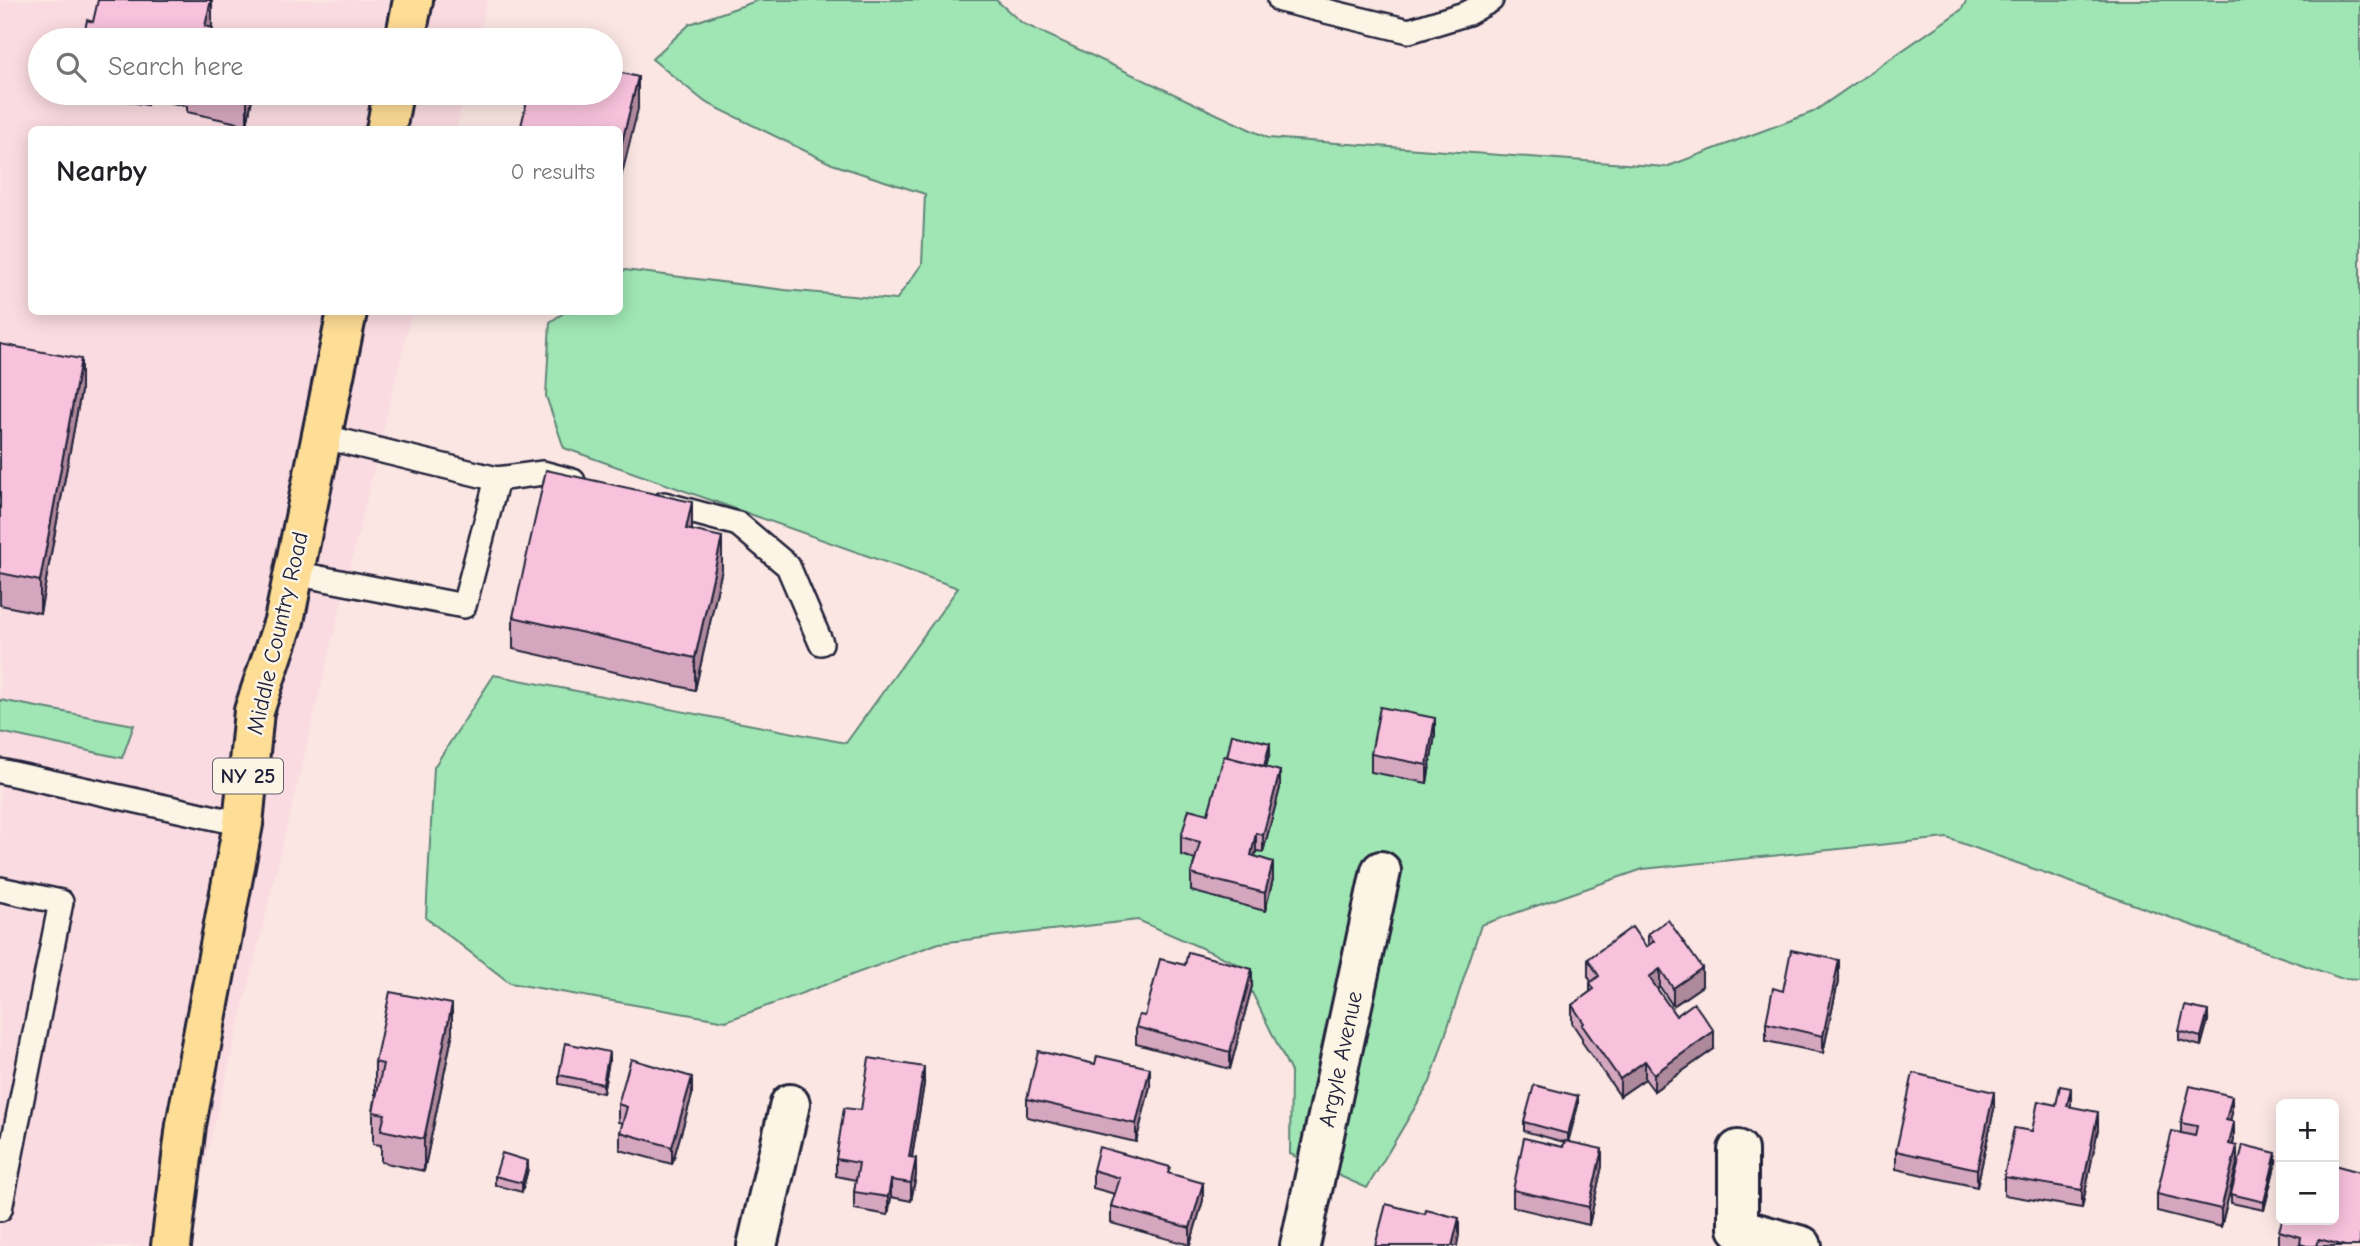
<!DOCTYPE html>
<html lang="en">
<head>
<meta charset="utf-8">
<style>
  body { margin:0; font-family:"Comic Neue",sans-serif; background:#f2f2f2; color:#202124 }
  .controls { position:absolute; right:21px; bottom:21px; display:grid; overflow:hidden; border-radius:10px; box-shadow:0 4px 18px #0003 }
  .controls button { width:63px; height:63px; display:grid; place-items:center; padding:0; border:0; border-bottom:2px solid #e0e0e0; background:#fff; color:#202124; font:35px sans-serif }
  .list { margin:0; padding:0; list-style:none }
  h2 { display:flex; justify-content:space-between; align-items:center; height:91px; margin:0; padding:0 28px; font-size:30px }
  h2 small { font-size:23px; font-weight:400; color:#757577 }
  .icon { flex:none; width:38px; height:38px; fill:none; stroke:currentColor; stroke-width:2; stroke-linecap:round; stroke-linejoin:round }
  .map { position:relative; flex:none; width:2360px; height:1246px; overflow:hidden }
  .search { position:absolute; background:#fff; box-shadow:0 4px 18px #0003; left:28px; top:28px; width:595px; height:77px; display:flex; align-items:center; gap:18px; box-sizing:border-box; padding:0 24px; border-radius:38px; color:#757577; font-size:26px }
  .panel { position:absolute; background:#fff; box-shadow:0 4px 18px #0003; left:28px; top:126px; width:595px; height:189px; border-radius:10px }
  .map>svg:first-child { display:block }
  .built { fill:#fadbe1 }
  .green { fill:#9fe6b4; stroke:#608478; stroke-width:2 }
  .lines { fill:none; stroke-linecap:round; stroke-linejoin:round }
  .lane-casing { stroke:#22223b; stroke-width:28 }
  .street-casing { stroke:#22223b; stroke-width:44 }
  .primary-casing { stroke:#22223b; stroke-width:44 }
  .lane { stroke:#fcf5e5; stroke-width:23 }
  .street { stroke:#fcf5e5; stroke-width:38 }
  .primary { stroke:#fedd96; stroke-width:38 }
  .wall { fill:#d5a7be; stroke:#22223b; stroke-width:2 }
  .shaded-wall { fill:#ae889b; stroke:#22223b; stroke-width:2 }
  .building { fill:#f8c2dd; stroke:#22223b; stroke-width:2 }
  .labels { text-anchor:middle; stroke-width:5; stroke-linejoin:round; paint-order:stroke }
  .shield { fill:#fcf5e5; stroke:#63616e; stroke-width:2 }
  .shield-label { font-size:21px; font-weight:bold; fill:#22223b }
  .street-label { font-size:23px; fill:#22223b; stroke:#fcf5e5 }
</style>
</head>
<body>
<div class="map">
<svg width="2360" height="1246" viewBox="0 0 2360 1246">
  <rect width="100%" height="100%" fill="#fbe6e3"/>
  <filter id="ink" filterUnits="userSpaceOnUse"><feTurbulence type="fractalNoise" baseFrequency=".0143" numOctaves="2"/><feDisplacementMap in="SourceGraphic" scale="14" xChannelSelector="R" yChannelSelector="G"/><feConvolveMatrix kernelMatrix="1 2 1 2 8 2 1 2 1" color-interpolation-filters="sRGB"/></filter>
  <g filter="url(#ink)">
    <path class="built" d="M0 0H487L478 40H40V93H465L456 129 32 130V312H412L185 1246H0Z"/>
    <g class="green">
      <path d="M759 0H996L1022 23 1268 138 1666 167 1813 112 1961 10 1967 0H2360V979L2340 978 1947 838 1643 869 1481 925 1430 1082 1367 1188 1290 1154 1291 1072 1238 964 1138 920 939 943 726 1021 510 983 426 918 434 767 494 675 846 743 958 588 564 448 546 396 550 322 565 312H620V274L625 270 785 290 896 300 922 264 925 194 832 164 705 102 652 59 690 24Z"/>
      <path d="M0 700 134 725 122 758 0 732Z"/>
    </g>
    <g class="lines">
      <defs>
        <g id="lane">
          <path d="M1280 0 1409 31 1468 13 1491 0"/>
          <path d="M497 479 543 473 573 481"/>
          <path d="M664 504 738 524 788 566 821 643"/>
          <path d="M294 573 464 606 497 479 321 436"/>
          <path d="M0 771 243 824"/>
          <path d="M0 889 61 902 0 1209"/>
        </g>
        <g id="street">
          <path d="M1738 1150V1228L1802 1246"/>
          <path d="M757 1246 790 1104"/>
          <path d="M1300 1246 1381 871"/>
        </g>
        <g id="primary">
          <path d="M405 40 413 0"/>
          <path d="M386 130 393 93"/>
          <path d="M171 1246 186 1125 243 824 254 711 284 621 347 312"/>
        </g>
      </defs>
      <use href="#lane" class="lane-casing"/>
      <use href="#street" class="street-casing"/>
      <use href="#primary" class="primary-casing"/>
      <use href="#lane" class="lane"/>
      <use href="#street" class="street"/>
      <use href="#primary" class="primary"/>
    </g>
    <g class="wall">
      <path d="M88 93H253L247 125 187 112V106L148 98 147 105Z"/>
      <path d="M0 344 81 391 40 613 0 605Z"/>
      <path d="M692 530 722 569 695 690 513 649V617Z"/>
      <path d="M1435 735 1427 783 1371 772V754Z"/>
      <path d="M1270 752 1266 767 1280 788 1263 852 1256 851 1255 857 1273 879 1265 911 1191 891V874L1195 859 1181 855V837L1208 814 1227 757Z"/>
      <path d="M1648 934 1702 986 1673 1006 1660 987 1657 989 1676 1016 1714 1049 1654 1091 1645 1079 1620 1096 1582 1042V1038L1572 1023V1005L1590 992V983L1591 982 1588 976V959L1646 947 1648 946Z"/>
      <path d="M1839 977 1823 1053 1766 1041V1023L1783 991Z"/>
      <path d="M1252 986 1230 1069 1136 1044V1027L1145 1016Z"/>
      <path d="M2208 1020 2201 1046 2179 1040V1031Z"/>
      <path d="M452 1036 424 1171 381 1162V1145L373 1144V1112L376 1094H375V1062Z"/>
      <path d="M609 1061 603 1093 559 1084V1075Z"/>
      <path d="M924 1084 912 1157 916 1175 911 1201 891 1197 888 1215 854 1209V1192L856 1180 836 1176V1159L861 1110Z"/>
      <path d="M1150 1086 1136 1142 1027 1117V1099Z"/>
      <path d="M692 1095 672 1164 620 1150V1132L623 1123 618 1122V1104Z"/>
      <path d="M1578 1105 1568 1141 1602 1166 1589 1225 1513 1207V1190L1563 1147 1564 1142 1524 1131V1122Z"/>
      <path d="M2071 1107 2098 1129 2082 1208 2004 1195V1177L2032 1131Z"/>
      <path d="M1994 1109 1977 1187 1896 1169V1151Z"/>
      <path d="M2232 1113 2230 1121 2234 1139 2233 1145 2237 1163 2221 1227 2157 1211V1194L2181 1133V1123Z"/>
      <path d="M2276 1162 2264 1210 2231 1203V1194Z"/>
      <path d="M528 1169 522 1192 495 1185V1176Z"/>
      <path d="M1093 1170 1170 1173 1203 1200 1190 1245 1111 1223V1206L1115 1194 1093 1188Z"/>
      <path d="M2360 1172V1246H2279V1231Z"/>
    </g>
    <g class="shaded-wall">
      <path d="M211 0H212V26L209 40 205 26Z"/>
      <path d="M638 77V109L620 182V150Z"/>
      <path d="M247 93H253L247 125Z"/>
      <path d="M81 359V391L40 613V581Z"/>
      <path d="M692 502V534L686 529Z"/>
      <path d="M722 537V569L695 690V658Z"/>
      <path d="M1435 718V735L1427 783V765Z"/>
      <path d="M1270 743V752L1264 775V766Z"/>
      <path d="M1280 771V788L1263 852V835Z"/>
      <path d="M1256 833V851L1251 873V855Z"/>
      <path d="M1273 862V879L1265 911V893Z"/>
      <path d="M1839 960V977L1823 1053V1036Z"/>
      <path d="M1702 968V986L1673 1006V988Z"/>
      <path d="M1252 969V986L1230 1069V1052Z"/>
      <path d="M1660 969V987L1649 994V977Z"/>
      <path d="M452 1004V1036L424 1171V1139Z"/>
      <path d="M2208 1011V1020L2201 1046V1037Z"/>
      <path d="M1714 1031V1049L1654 1091V1074Z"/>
      <path d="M609 1052V1061L603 1093V1084Z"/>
      <path d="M1645 1061V1079L1620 1096V1079Z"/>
      <path d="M924 1067V1084L909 1174V1157Z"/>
      <path d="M1150 1068V1086L1136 1142V1124Z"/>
      <path d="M692 1077V1095L672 1164V1147Z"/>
      <path d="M2071 1088V1105L2067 1123V1106Z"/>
      <path d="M1994 1092V1109L1977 1187V1169Z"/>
      <path d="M1578 1096V1105L1568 1143V1134Z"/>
      <path d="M2232 1096V1113L2226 1137V1120Z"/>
      <path d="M2098 1112V1129L2082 1208V1190Z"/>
      <path d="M2234 1122V1139L2229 1161V1144Z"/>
      <path d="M2237 1146V1163L2221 1227V1209Z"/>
      <path d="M1602 1149V1166L1589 1225V1207Z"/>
      <path d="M2276 1153V1162L2264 1210V1202Z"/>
      <path d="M916 1158V1175L911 1201V1183Z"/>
      <path d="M528 1161V1169L522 1192V1183Z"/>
      <path d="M891 1180V1197L888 1215V1197Z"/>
      <path d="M1203 1183V1200L1190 1245V1228Z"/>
      <path d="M1459 1218V1235L1457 1246H1452Z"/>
    </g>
    <g class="building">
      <path d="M98 0H211L205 26 213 28 210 40H83L87 20 93 22Z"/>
      <path d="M611 70 638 77 620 150V130H520L529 93H611Z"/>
      <path d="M0 344 81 359 40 581 0 573Z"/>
      <path d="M546 470 692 502 686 529 722 537 695 658 513 617Z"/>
      <path d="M1380 707 1435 718 1427 765 1371 754Z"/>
      <path d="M1232 734 1270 743 1264 766 1227 757Z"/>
      <path d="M1224 756 1280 771 1263 835 1256 833 1251 855 1273 862 1265 893 1191 874 1200 842 1181 837 1189 809 1208 814Z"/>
      <path d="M1668 920 1702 968 1673 988 1660 969 1649 977 1676 1016 1694 1003 1714 1031 1654 1074 1645 1061 1620 1079 1582 1025 1584 1023 1572 1005 1594 989 1590 983 1599 976 1588 959 1632 927 1646 947 1654 941 1648 934Z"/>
      <path d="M1791 950 1839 960 1823 1036 1766 1023 1773 988 1783 991Z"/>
      <path d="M1188 952 1252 969 1230 1052 1136 1027 1139 1015 1145 1016 1160 959 1185 965Z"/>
      <path d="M390 992 452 1004 424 1139 381 1130 385 1114 373 1112 383 1064 375 1062Z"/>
      <path d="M2185 1006 2208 1011 2201 1037 2179 1031Z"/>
      <path d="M565 1043 609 1052 603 1084 559 1075Z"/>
      <path d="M1038 1051 1095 1064 1097 1056 1150 1068 1136 1124 1027 1099Z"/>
      <path d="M869 1058 924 1067 909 1157 916 1158 911 1183 891 1180 888 1197 854 1192 859 1163 836 1159 844 1108 861 1110Z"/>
      <path d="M631 1059 692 1077 672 1147 620 1132 627 1107 618 1104Z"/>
      <path d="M1913 1073 1994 1092 1977 1169 1896 1151Z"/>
      <path d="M1534 1085 1578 1096 1568 1134 1524 1122Z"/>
      <path d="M2060 1086 2071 1088 2067 1106 2098 1112 2082 1190 2004 1177 2014 1128 2032 1131 2038 1101 2056 1105Z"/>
      <path d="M2190 1086 2232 1096 2226 1120 2234 1122 2229 1144 2237 1146 2221 1209 2157 1194 2172 1131 2195 1136 2197 1126 2181 1123Z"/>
      <path d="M1524 1138 1563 1147 1565 1141 1602 1149 1589 1207 1513 1190Z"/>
      <path d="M2243 1145 2276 1153 2264 1202 2231 1194Z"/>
      <path d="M1099 1147 1170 1167 1168 1173 1203 1183 1190 1228 1111 1206 1120 1178 1093 1170Z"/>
      <path d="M502 1153 528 1161 522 1183 495 1176Z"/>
      <path d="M2334 1165 2360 1172V1242L2359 1246H2345L2319 1239 2317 1246H2307L2300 1244 2301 1237 2279 1231 2282 1220H2334Z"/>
      <path d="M1386 1204 1425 1214 1426 1210 1459 1218 1452 1246H1375Z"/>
    </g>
  </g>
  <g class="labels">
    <rect class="shield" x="213" y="758.5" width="70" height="35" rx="5"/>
    <g class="shield-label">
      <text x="248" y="783">NY 25</text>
    </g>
    <g class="street-label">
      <text transform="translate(277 633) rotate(-77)" y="8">Middle Country Road</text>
      <text transform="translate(1340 1059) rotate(-78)" y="8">Argyle Avenue</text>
    </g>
  </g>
</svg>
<div class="controls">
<button>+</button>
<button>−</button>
</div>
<div class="search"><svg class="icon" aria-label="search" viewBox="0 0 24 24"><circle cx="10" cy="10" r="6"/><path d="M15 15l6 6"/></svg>Search here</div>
<section class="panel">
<h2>Nearby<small>0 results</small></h2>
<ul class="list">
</ul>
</section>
</div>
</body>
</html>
